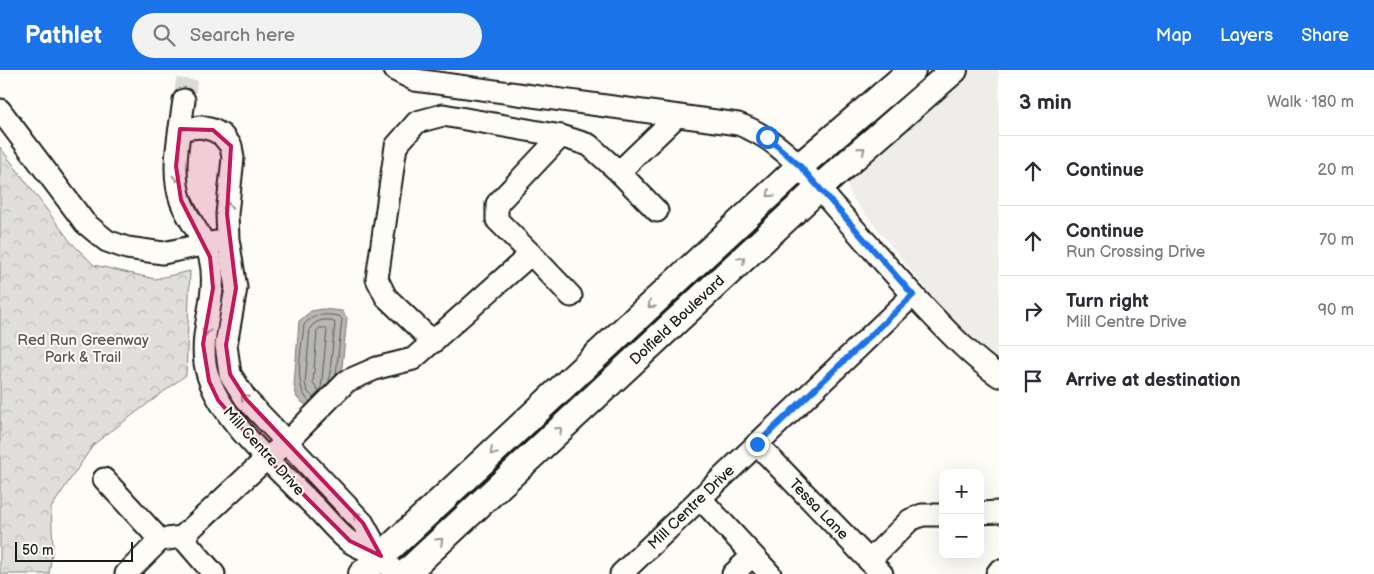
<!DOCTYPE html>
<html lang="en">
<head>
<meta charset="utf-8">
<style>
  body { margin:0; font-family:"Balsamiq Sans",sans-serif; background:#f2f2f3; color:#2b2b33 }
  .controls { position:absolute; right:15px; bottom:15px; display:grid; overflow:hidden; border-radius:10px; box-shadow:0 5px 20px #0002 }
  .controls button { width:45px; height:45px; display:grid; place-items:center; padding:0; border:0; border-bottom:1px solid #e1e1e2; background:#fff; color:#2b2b33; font:25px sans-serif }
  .scale { position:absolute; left:15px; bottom:12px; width:118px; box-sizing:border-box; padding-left:5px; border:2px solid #1c1c1c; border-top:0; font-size:14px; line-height:18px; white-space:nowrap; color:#1c1c1c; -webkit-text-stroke:4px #fdfcf7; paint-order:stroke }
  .stop { position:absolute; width:15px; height:15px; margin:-11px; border:4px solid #1a73e8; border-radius:50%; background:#fff }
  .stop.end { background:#1a73e8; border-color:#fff; box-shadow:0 1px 5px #0008 }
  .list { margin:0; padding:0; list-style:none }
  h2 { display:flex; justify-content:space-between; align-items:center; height:65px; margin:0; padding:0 20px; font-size:21px }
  h2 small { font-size:16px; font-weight:400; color:#7c7c81 }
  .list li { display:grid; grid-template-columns:32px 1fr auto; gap:15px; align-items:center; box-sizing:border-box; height:70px; padding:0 20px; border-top:1px solid #e1e1e2 }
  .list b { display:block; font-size:19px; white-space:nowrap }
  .list p { margin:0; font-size:16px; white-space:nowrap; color:#7c7c81 }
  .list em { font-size:16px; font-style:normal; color:#7c7c81 }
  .icon { flex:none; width:28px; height:28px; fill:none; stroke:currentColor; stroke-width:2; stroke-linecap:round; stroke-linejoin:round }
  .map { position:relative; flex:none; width:999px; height:504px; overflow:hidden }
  header { display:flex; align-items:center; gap:30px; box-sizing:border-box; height:70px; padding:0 25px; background:#1a73e8; color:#fff }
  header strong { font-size:24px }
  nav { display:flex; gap:28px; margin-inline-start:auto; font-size:18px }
  .search { width:350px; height:45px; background:#f2f2f3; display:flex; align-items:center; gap:12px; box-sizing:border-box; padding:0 18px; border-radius:28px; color:#7c7c81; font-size:19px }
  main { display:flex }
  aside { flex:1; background:#fff }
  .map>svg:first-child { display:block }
  .built { fill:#eeede9 }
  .forest { fill:url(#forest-crowns); stroke:#7e7e7c }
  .water { fill:#b7b6b2; stroke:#797876 }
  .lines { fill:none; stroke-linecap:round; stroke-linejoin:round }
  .shore { stroke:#5a5a58; stroke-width:1 }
  .minor-tunnel { stroke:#dbdad6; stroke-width:21; stroke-dasharray:21 11; stroke-linecap:butt }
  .minor-casing { stroke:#1c1c1c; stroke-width:25 }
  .major-casing { stroke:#1c1c1c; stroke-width:30 }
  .minor { stroke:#fdfcf7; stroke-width:21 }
  .major { stroke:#fdfcf7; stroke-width:26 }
  .oneway { stroke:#989794 }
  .route { stroke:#1a73e8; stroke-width:6 }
  .marked { fill:#c2185b; fill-opacity:0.2; stroke:#c2185b; stroke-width:4; stroke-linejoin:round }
  .labels { text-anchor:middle; stroke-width:4; stroke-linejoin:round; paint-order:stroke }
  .street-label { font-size:15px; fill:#1c1c1c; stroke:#fdfcf7 }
  .park-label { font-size:15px; fill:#575655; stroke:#fdfcf7 }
</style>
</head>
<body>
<header>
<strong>Pathlet</strong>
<div class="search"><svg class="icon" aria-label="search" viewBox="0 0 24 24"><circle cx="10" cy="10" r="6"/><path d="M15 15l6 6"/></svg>Search here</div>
<nav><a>Map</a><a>Layers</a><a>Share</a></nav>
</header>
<main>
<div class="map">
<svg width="999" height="504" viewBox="0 0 999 504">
  <defs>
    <pattern id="forest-crowns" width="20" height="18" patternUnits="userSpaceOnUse" patternTransform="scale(1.25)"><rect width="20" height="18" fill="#e0dfdb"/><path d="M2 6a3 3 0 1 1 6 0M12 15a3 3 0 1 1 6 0" fill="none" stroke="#c0bfbb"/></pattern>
  </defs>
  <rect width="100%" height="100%" fill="#fdfcf7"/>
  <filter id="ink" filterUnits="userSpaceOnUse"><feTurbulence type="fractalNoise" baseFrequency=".02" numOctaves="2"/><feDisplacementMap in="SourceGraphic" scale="10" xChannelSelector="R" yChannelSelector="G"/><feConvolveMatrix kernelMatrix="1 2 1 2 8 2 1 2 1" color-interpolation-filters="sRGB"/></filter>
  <g filter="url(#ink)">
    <path class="built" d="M966 0H999V294L958 258 853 129 848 117 847 108Z"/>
    <path class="forest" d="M0 77 70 171 94 195 155 209 190 201 186 305 94 374 51 438 53 477 49 504H0Z"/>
    <path class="water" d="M323 239 342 241 347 248 339 327 313 341 297 328 294 315 299 251 311 241Z"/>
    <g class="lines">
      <g class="shore">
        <path d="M320 258H325L327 260 321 319 318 321 313 313 317 261Z"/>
        <path d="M314 328 308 322 305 314 310 258C316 250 327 247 335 253L329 312"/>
        <path d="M310 332C292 318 302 276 304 255 314 243 324 244 339 246L342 249 336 305"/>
      </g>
      <path class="minor-tunnel" d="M184 30 188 0"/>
      <defs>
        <g id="minor">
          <path d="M395 0 415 10 738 54C781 69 806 104 835 137 866 172 897 208 929 242 950 264 973 288 999 306"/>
          <path d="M184 30C180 62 170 100 181 131 188 151 205 168 210 188 219 224 200 257 205 293 212 343 275 396 310 432 323 444 336 462 350 472 359 478 371 482 381 486"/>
          <path d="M0 40 85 153 107 171 127 178 163 183 216 172"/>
          <path d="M180 59 201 57 213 60 222 65 231 76 233 88 227 144 228 169 236 218 226 275 230 304 246 329 363 453 381 486 396 504"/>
          <path d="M619 102 657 141"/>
          <path d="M531 184 571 226"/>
          <path d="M433 272 386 227 377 209 396 76 417 52 443 45 561 66"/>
          <path d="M757 374 882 504"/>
          <path d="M104 409 160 470"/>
          <path d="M700 428 770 504"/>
          <path d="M980 443 999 442"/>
          <path d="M182 467 214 504"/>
          <path d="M869 491 910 450 922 445H943"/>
          <path d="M126 504 160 470 182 467 267 388 286 373 347 311 377 298 413 289 531 184 497 150V134L561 66 589 75 619 102 677 46"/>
          <path d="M621 504 913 225"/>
          <path d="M733 504 752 486"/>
          <path d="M997 504 999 501"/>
        </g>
        <g id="major">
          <path d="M362 504 800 96 912 0"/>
          <path d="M405 504 819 118 954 0"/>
        </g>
      </defs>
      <use href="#minor" class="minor-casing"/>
      <use href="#major" class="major-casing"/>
      <use href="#minor" class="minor"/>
      <use href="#major" class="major"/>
    </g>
    <defs><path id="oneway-chevron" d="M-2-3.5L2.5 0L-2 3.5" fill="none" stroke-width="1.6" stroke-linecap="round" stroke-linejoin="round" transform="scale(1.25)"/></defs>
    <g class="oneway">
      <use href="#oneway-chevron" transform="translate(862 80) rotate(-41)"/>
      <use href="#oneway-chevron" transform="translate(177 108) rotate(87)"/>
      <use href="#oneway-chevron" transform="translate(770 124) rotate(137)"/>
      <use href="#oneway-chevron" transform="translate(228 136) rotate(-85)"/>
      <use href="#oneway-chevron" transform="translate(742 190) rotate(-43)"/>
      <use href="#oneway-chevron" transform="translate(651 235) rotate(137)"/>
      <use href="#oneway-chevron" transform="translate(206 262) rotate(100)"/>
      <use href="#oneway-chevron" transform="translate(244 327) rotate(-131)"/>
      <use href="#oneway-chevron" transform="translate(559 360) rotate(-43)"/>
      <use href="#oneway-chevron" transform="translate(493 382) rotate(137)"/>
      <use href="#oneway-chevron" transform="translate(356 445) rotate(-134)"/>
      <use href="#oneway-chevron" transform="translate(440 471) rotate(-43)"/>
    </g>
  </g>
  <g class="lines" filter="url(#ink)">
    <path class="route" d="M757 374 913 225 800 96 767 67"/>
  </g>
  <path class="marked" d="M180 59 213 60 231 76 227 144 236 218 226 275 230 304 246 329 363 453 381 486 350 471 267 388 218 330 209 311 203 274 213 218 210 187 181 130 176 96Z"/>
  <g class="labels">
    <g class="street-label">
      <text transform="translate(677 250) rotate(-43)" y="5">Dolfield Boulevard</text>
      <text transform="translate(264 381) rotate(48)" y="5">Mill Centre Drive</text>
      <text transform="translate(691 437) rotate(-44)" y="5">Mill Centre Drive</text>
      <text transform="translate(819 439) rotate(46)" y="5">Tessa Lane</text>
    </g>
    <g class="park-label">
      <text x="83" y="275">Red Run Greenway<tspan x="83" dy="17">Park &amp; Trail</tspan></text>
    </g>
  </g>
</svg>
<div class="controls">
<button>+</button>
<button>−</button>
</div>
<div class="scale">50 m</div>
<div class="stop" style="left:767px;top:67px"></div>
<div class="stop end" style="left:757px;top:374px"></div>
</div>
<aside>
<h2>3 min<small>Walk · 180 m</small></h2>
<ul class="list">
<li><svg class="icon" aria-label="ahead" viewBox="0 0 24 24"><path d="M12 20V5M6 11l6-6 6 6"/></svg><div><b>Continue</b></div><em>20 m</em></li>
<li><svg class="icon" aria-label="ahead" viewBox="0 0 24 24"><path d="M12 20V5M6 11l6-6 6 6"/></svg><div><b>Continue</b><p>Run Crossing Drive</p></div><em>70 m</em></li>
<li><svg class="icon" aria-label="right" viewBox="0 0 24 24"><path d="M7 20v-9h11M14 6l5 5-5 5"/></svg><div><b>Turn right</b><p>Mill Centre Drive</p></div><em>90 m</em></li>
<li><svg class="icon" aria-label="arrive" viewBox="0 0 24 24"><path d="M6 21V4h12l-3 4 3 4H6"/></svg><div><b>Arrive at destination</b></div></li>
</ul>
</aside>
</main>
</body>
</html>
